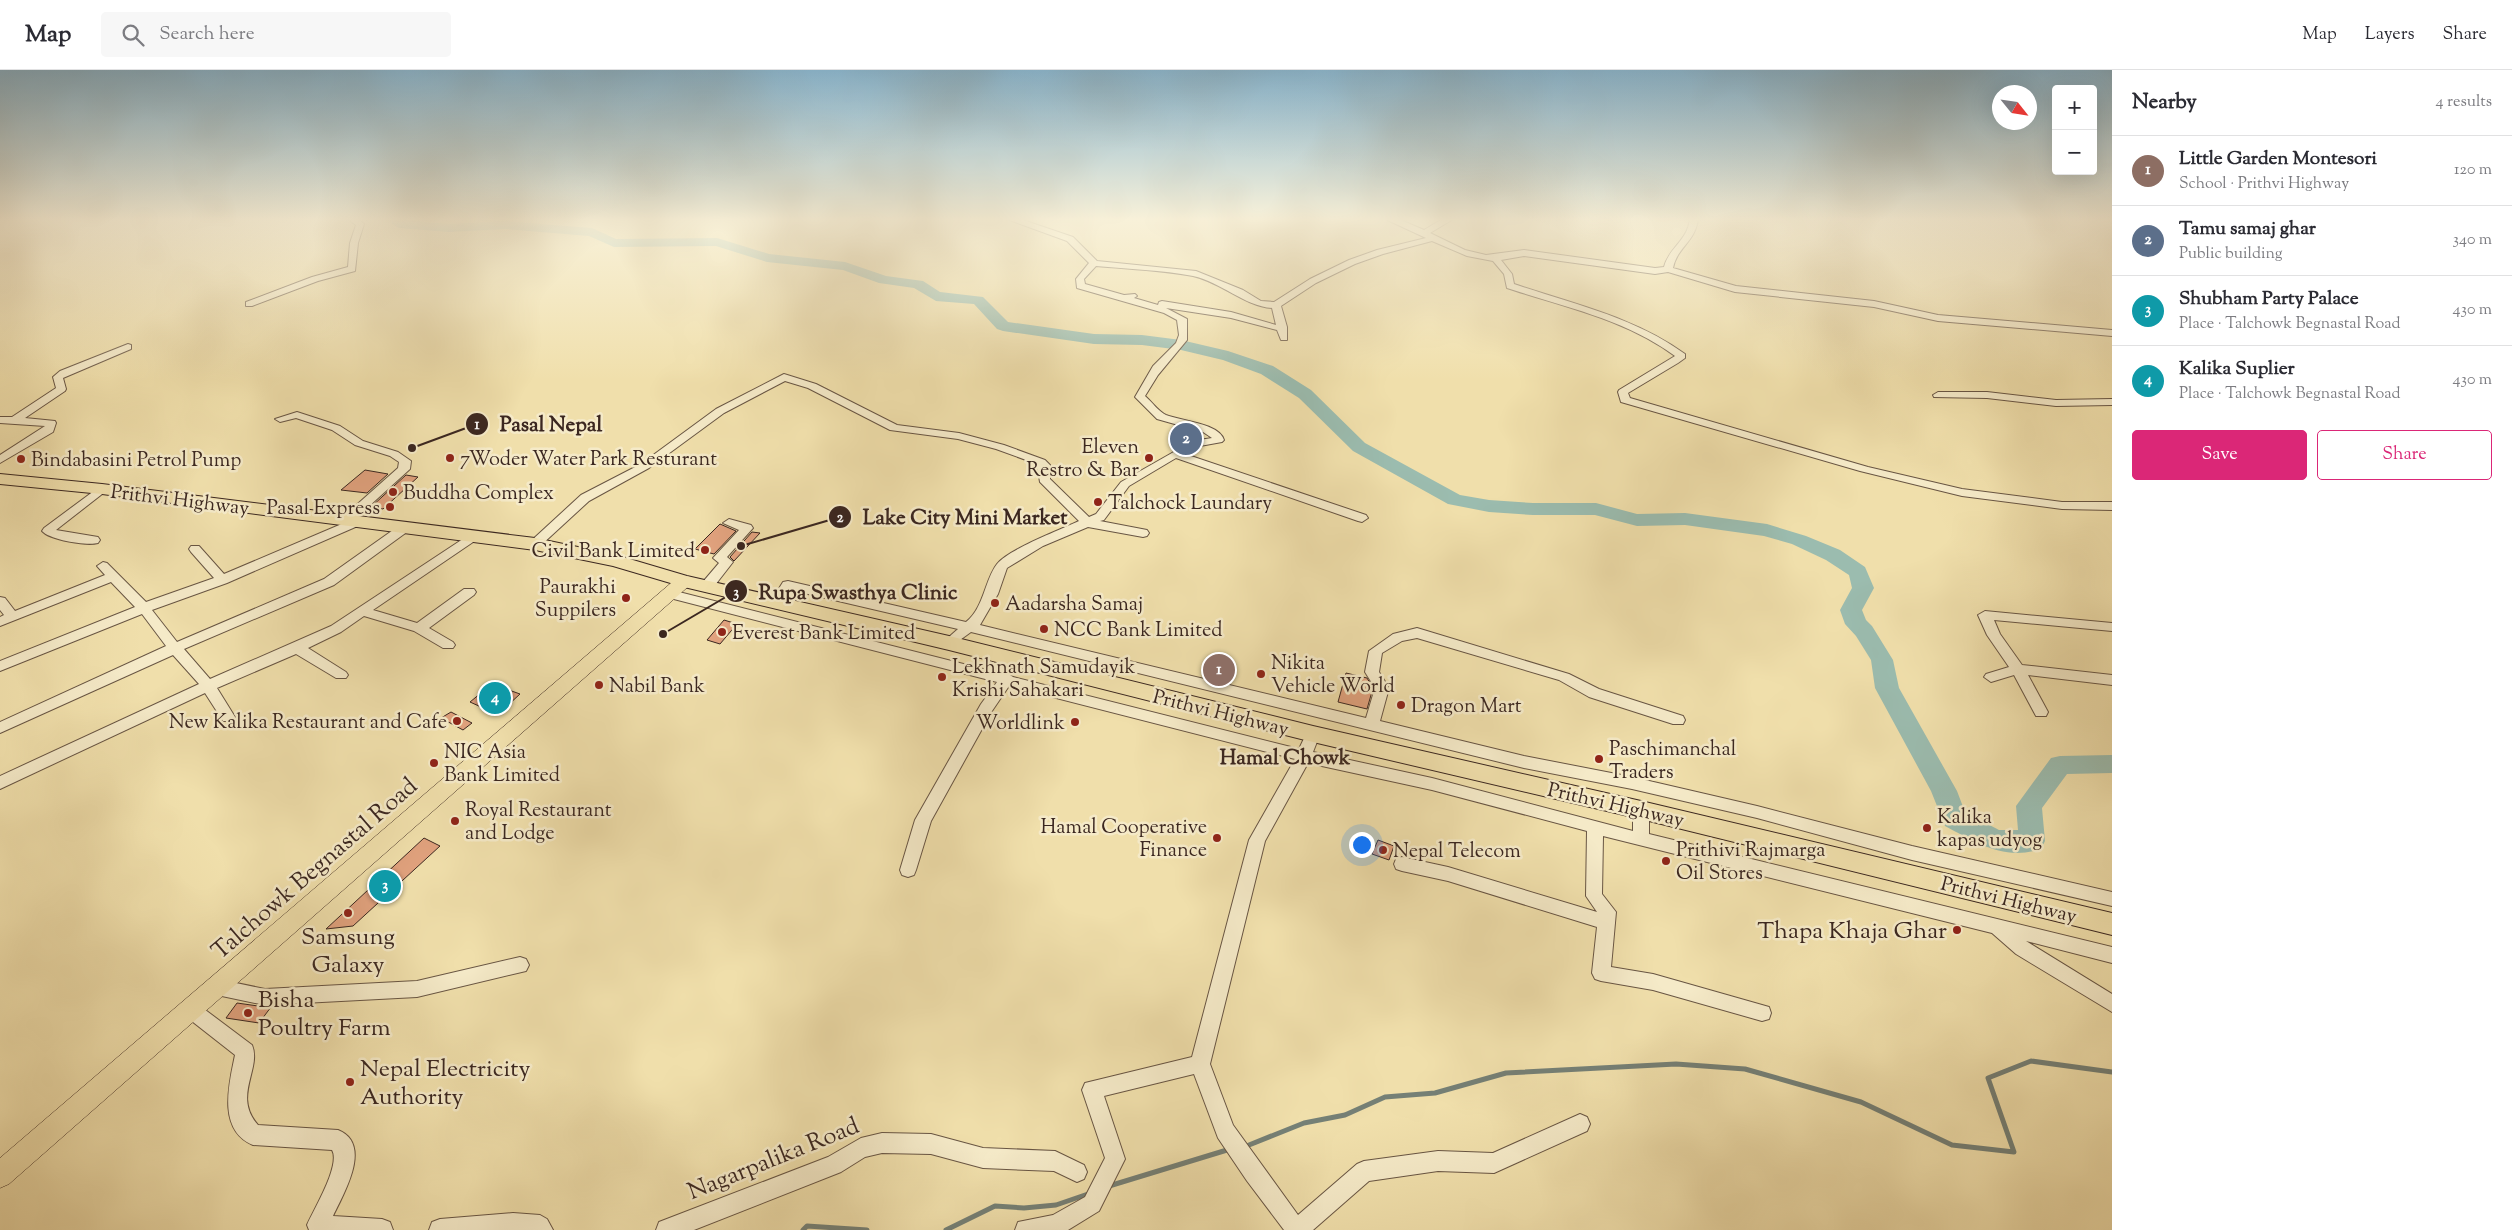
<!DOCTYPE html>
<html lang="en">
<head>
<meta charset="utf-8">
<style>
  body { margin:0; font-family:"Sorts Mill Goudy",serif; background:#f7f7f7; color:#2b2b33 }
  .controls { position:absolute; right:15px; top:15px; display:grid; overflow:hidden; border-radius:5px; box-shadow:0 5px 20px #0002 }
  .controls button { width:45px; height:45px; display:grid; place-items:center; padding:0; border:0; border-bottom:1px solid #e1e1e2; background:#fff; color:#2b2b33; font:25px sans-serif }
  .compass { position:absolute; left:1992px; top:15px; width:45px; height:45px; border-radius:50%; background:#fff; box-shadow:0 5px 20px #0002; rotate:120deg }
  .you { position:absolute; left:1361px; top:774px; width:18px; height:18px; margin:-12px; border:4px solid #fff; border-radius:50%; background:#1a73e8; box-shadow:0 0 0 8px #1a73e833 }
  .badge { display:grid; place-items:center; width:32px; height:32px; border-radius:50%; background:#db2777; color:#fff; font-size:16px; font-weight:700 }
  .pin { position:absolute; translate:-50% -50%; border:2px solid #fff; box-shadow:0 1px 5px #0006 }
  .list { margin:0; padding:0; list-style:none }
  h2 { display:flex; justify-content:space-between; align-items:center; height:65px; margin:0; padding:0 20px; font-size:21px }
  h2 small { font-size:16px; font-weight:400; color:#7c7c81 }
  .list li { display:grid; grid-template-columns:32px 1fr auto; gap:15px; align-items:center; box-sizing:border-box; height:70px; padding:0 20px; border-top:1px solid #e1e1e2 }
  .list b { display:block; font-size:19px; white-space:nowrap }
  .list p { margin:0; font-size:16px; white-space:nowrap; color:#7c7c81 }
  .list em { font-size:16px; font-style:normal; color:#7c7c81 }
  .actions { display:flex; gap:10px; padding:15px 20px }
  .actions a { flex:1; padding:11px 0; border:1px solid #db2777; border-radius:5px; text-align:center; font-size:18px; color:#db2777 }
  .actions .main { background:#db2777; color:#fff }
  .icon { flex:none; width:28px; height:28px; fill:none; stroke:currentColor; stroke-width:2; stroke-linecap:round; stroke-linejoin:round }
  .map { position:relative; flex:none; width:2112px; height:1160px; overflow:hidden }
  header { display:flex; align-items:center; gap:30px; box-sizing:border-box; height:70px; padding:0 25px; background:#fff; border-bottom:1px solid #e1e1e2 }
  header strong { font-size:24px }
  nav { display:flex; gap:28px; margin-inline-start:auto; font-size:18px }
  .search { width:350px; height:45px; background:#f7f7f7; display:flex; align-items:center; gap:12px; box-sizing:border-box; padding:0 18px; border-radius:5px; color:#7c7c81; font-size:19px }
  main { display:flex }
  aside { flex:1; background:#fff }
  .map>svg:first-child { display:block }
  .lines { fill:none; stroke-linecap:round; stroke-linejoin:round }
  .stream { stroke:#758076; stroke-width:5 }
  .river { fill:#9bbcaf; fill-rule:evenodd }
  .building { fill:#e1a27e; stroke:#3b2720 }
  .minor-casing { stroke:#685543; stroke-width:2 }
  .major-casing { stroke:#3b2720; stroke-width:1 }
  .highway-casing { stroke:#3b2720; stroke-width:2 }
  .minor { fill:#f5eac8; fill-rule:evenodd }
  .major { fill:#f0dfab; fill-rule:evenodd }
  .highway { fill:#f0dfab; fill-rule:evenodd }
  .poi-dot { fill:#8f2418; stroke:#f5eac8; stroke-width:2 }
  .labels { text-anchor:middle; stroke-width:5; stroke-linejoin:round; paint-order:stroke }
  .poi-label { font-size:20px; fill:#3b2720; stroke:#f5eac8; text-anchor:start }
  .street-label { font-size:20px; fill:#3b2720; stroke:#f5eac8 }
  .neighbourhood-label { font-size:21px; font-weight:bold; fill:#3b2720; stroke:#f5eac8 }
  .near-street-label { font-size:24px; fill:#3b2720; stroke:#f5eac8 }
  .near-poi-label { font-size:24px; fill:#3b2720; stroke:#f5eac8; text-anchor:start }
  .leader { fill:none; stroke:#3b2720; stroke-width:2 }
  .callout-dot { fill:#3b2720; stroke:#f5eac8; stroke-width:2 }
  .mark-label { font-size:15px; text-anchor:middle; font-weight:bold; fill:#fff }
  .callout-label { font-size:21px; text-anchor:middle; font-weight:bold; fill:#3b2720; stroke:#f5eac8; stroke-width:5; stroke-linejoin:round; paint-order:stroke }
</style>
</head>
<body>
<header>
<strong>Map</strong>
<div class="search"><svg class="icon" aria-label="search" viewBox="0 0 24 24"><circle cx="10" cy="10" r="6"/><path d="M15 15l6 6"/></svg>Search here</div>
<nav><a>Map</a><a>Layers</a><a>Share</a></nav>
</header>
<main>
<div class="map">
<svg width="2112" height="1160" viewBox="0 0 2112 1160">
  <rect width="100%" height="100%" fill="#f0dfab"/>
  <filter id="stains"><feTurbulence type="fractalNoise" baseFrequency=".004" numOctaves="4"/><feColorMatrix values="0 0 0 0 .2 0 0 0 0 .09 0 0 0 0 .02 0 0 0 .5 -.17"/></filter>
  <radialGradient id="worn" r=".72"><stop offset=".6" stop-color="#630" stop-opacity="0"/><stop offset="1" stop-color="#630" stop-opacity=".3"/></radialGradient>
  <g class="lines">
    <g class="stream">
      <path d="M1249 1075 1304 1053 1345 1045 1385 1027 1435 1023 1506 1003 1676 994 1745 999 1861 1032 1952 1075 2014 1082 1988 1008 2031 991 2112 1002"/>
      <path d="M1109 1116 1227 1080"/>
      <path d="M803 1160 807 1156 867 1160"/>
      <path d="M946 1160 995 1136 1024 1138 1056 1135 1088 1124"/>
    </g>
    <path class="river" d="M383 148 449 154 506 151 592 158 616 169 717 168 769 184 845 192 886 206 923 211 940 222 983 227 1008 252 1094 264 1142 265 1181 270 1228 281 1273 296 1311 320 1365 373 1460 425 1489 430 1533 433H1596L1637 444 1685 443 1767 454 1806 466 1840 480 1865 497 1874 518 1862 540 1866 550 1872 556 1893 590 1899 618 1957 721 1965 742 1999 760H2018L2016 736 2051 688 2060 686 2112 685V703L2067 704 2042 738 2045 771 2041 779C2004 791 1977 773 1945 756L1931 721 1875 618 1871 590 1856 566 1845 554 1840 540 1852 518 1849 505 1826 490 1792 474 1764 466 1685 455 1637 456 1595 445H1533L1489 442 1448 434 1353 381 1299 328 1261 304 1223 290 1181 280 1142 275 1094 274 1003 261 997 259 974 234 936 231 914 218 879 213 843 200 767 192 716 176 614 177 589 166 506 159 449 162 399 158Z"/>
  </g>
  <g class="building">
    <path d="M365 400 388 404 367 423 341 420Z"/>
    <path d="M406 405 418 407 383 439 371 437Z"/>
    <path d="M720 454 736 461 714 484 695 479Z"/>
    <path d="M752 462 760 463 734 491 730 487Z"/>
    <path d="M724 550 737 554 720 574 707 570Z"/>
    <path d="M1346 603 1367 608 1373 618 1367 639 1338 632Z"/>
    <path d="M492 614 520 624 506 637 498 634 490 641 470 632Z"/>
    <path d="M451 642 472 653 463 660 441 648Z"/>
    <path d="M424 768 440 776 353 856 326 859Z"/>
    <path d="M1378 770 1394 776 1389 790 1372 784Z"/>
    <path d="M237 933 265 937H271L259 953 226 948Z"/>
  </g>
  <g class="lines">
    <defs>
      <g id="minor">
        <path d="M346 148H357L364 154 358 173 355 201 318 211 252 236H246V232L312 207 348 197 350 173 356 155Z"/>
        <path d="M1004 148H1017L1073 167 1097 191 1196 201 1243 220 1261 231 1274 232 1310 209 1349 190 1377 180 1426 168 1383 148H1396L1424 160 1444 148H1455L1430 163 1465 180 1486 185 1524 180 1655 198 1664 197C1669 177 1688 171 1690 148H1698C1696 172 1677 177 1673 198L1736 216 1874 231 1938 245 2112 260V266L1938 251 1874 237 1735 222 1668 202 1655 204 1524 186 1501 190 1512 204 1514 214C1573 234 1634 247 1685 284V288L1678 293 1628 323 1630 328 1868 397 1962 419 2062 432H2112V440L2062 439 1962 426 1860 401 1621 332 1618 322 1619 320 1675 286C1625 249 1564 237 1507 218L1504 204 1493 191 1467 186 1432 171 1383 184 1355 194 1316 213 1281 236 1287 257V270H1281L1277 260 1231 248 1166 238 1187 249V270L1158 305 1145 326C1152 332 1159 342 1166 345 1181 351 1219 353 1224 370L1222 372 1200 376 1185 384 1366 445 1368 448 1362 452 1358 451 1176 388 1129 416 1104 450 1100 451 1147 460 1149 463 1147 466 1143 467 1088 457 1043 476 1007 498 998 524 980 555 1366 648 1375 618 1365 602 1369 581 1393 564 1417 558 1569 604 1599 619 1683 646 1685 650 1683 654H1673L1589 627 1559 610 1417 568 1402 571 1382 583 1379 602 1389 618 1380 651 1524 686 1632 707 1757 736 1912 776 2112 822V836L1912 790 1757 748 1632 719 1524 698 971 562 949 578 942 573 958 559 791 520 782 536H772L770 533 783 512 788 511 966 552C984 538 985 509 997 494 1009 479 1060 460 1079 451L1040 412 1037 394 996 379 958 369 890 360 808 318 785 311 724 343 649 398 589 431 539 477H531L529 474 531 471 581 425 641 394 716 339 784 304 816 314 897 355 959 363 1004 375 1045 390 1050 395V409L1089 447 1096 444 1121 412 1193 371 1212 368 1203 362 1157 349 1135 327 1153 296 1176 273 1179 265 1177 250 1164 243 1077 218 1076 209 1089 193 1067 171ZM1096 196C1128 199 1162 200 1193 206 1221 212 1244 236 1272 238L1276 255 1231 242 1162 231 1159 232 1158 235 1134 228 1137 226 1135 224 1124 225 1085 214 1084 209Z"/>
        <path d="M128 274 131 275V279L63 308 66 319 65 321 25 348 55 351 56 353 53 362 0 393V385L45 356 0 353V347H12L56 318 53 307 60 301Z"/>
        <path d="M1938 322H1987L2056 330 2112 329V335L2056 336 1987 328 1934 327 1933 325Z"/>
        <path d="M297 342 340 356 363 371 398 382 411 391 410 399 356 448 360 449 362 452 360 455 227 513 152 540 177 572 324 509 403 453H411L413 456 411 459 334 515 184 579 210 609 331 556 475 461 479 462 481 465 479 468 373 540 417 553 464 519H474L476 522 474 525 429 558 453 572 455 575 453 578H443L414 561 364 546 341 562 308 578 346 602 348 605 346 608H336L296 584 217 618 235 647 233 651H223L205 623 0 719V706L199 614 173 585 0 663V652L166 576 142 544 0 601V591L135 537 111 512 0 556V547L4 545 0 540V527L5 528 15 541 105 505 97 496 103 492 107 493 146 532 214 508 191 482 189 479 191 476H199L224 504 344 453 341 450 343 447 398 398 399 392 390 386 355 375 332 360 296 348 280 352 275 349Z"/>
        <path d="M102 415 108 419 106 421 56 460 98 467 100 470 98 473C87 476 50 470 42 461L44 458Z"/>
        <path d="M729 449 751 455 753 458 727 487 733 492 712 519H702L701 516 702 513 719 493 713 488 739 460 723 453Z"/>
        <path d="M671 520 1003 604 1007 603 1013 607 1299 679 1308 660H1318L1320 664 1313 682 1432 708 1633 761V740L1635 736 1641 734 1647 736 1649 740V764L2112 877V893L2026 871 2112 924V942L2016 884 1992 863 1603 766 1602 824 1616 842 1611 897 1653 904 1762 935 1769 937 1771 943 1769 949 1762 951 1653 920 1601 911 1595 909 1592 903 1597 857 1448 811 1402 801 1396 799 1394 794 1396 789 1402 787 1448 797 1597 842 1586 826 1587 761 1432 720 1308 693 1265 771 1210 994 1233 1055 1298 1145 1357 1094 1364 1091 1438 1081 1493 1083 1580 1044 1587 1047 1590 1054 1587 1061 1494 1103 1438 1101 1369 1111 1313 1160H1284L1247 1111 1218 1068 1194 1004 1104 1026 1125 1089 1099 1141 1068 1160H1015L1018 1152 1053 1145 1085 1127 1105 1088 1082 1020 1085 1013 1192 987 1249 770 1295 689 1009 616 992 641 931 751 916 800 914 805 908 807 902 805 900 800 915 750 981 634 997 612 666 527 664 524Z"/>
        <path d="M1985 541 2112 553V561L1994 550 2000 564 2022 595 2112 605V615L2028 605 2048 642 2046 646H2036L2014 605 1991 612 1984 607 1986 604 2009 597 1987 565 1978 545Z"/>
        <path d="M520 887 526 889 529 895 526 901 417 927 265 935 217 925 211 923 208 917 211 911 217 909 265 919 417 911Z"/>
        <path d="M190 931 196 933 252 975C262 999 232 1026 258 1055L338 1060C373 1074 344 1123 333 1146L382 1149 390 1152 393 1160H309L307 1155C314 1139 341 1095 332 1080L253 1075C217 1060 229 1014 235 985L184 945 181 939 184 933Z"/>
        <path d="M882 1063 931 1064 983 1078 1055 1081 1084 1095 1087 1102 1084 1109 1077 1112 1054 1101 983 1098 931 1084 882 1083 865 1087 841 1102 694 1160H656L659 1152 828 1087 861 1068Z"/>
        <path d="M513 1143 540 1145 547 1149 553 1160H429L432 1152 440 1149Z"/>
      </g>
      <path id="major" d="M684 506 690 507 692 511 690 515 9 1114 0 1118V1088L678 507Z"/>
      <path id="highway" d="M0 404 102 414 535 468 616 485 687 506 949 566 1313 656 1641 731 2112 843V865L1641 749 1313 672 949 580 684 517 613 496 535 480 102 424 0 414Z"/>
    </defs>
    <use href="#minor" class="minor-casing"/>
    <use href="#major" class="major-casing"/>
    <use href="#highway" class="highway-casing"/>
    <use href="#minor" class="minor"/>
    <use href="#major" class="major"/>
    <use href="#highway" class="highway"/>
  </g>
  <linearGradient id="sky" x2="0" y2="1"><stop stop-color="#89b7d1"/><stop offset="0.48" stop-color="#f8f1d9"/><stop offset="1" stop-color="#f8f1d9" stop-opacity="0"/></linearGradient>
  <rect width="2112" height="311" fill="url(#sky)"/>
  <g class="poi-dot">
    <circle cx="450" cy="388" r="5"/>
    <circle cx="1149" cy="388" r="5"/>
    <circle cx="21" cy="389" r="5"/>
    <circle cx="393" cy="422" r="5"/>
    <circle cx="1098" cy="432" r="5"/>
    <circle cx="390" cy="437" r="5"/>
    <circle cx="705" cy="480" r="5"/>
    <circle cx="626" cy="528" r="5"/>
    <circle cx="995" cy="533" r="5"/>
    <circle cx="1044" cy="559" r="5"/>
    <circle cx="722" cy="562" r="5"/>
    <circle cx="1261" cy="604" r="5"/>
    <circle cx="942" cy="607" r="5"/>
    <circle cx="599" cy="615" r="5"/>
    <circle cx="1401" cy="635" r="5"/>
    <circle cx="457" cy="651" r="5"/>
    <circle cx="1075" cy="652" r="5"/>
    <circle cx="1599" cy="689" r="5"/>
    <circle cx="434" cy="693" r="5"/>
    <circle cx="455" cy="751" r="5"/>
    <circle cx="1927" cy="758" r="5"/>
    <circle cx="1217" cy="768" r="5"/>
    <circle cx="1383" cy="780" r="5"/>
    <circle cx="1666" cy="791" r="5"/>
    <circle cx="348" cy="843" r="5"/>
    <circle cx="1957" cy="860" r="5"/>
    <circle cx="248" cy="943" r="5"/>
    <circle cx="350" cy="1012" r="5"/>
  </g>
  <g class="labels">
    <g class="poi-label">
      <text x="1139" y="383" text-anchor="end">Eleven<tspan x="1139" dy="23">Restro &amp; Bar</tspan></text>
      <text x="460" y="395">7Woder Water Park Resturant</text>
      <text x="31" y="396">Bindabasini Petrol Pump</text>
      <text x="403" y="429">Buddha Complex</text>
      <text x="1108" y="439">Talchock Laundary</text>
      <text x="380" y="444" text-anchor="end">Pasal Express</text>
      <text x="695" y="487" text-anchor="end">Civil Bank Limited</text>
      <text x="616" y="523" text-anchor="end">Paurakhi<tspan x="616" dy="23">Suppilers</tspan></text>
      <text x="1005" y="540">Aadarsha Samaj</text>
      <text x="1054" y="566">NCC Bank Limited</text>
      <text x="732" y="569">Everest Bank Limited</text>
      <text x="1271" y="599">Nikita<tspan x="1271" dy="23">Vehicle World</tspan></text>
      <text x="952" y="603">Lekhnath Samudayik<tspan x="952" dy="23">Krishi Sahakari</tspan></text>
      <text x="609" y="622">Nabil Bank</text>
      <text x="1411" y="642">Dragon Mart</text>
      <text x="447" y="658" text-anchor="end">New Kalika Restaurant and Cafe</text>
      <text x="1065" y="659" text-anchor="end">Worldlink</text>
      <text x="1609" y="685">Paschimanchal<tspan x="1609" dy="23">Traders</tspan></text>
      <text x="444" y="688">NIC Asia<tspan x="444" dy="23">Bank Limited</tspan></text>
      <text x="465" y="746">Royal Restaurant<tspan x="465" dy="23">and Lodge</tspan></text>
      <text x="1937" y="753">Kalika<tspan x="1937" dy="23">kapas udyog</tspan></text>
      <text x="1207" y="763" text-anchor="end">Hamal Cooperative<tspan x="1207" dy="23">Finance</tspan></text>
      <text x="1676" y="786">Prithivi Rajmarga<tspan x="1676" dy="23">Oil Stores</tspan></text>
      <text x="1393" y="787">Nepal Telecom</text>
    </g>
    <g class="street-label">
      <text transform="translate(180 429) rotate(7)" y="7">Prithvi Highway</text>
      <text transform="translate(1221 642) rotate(14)" y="7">Prithvi Highway</text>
      <text transform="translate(1616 734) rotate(13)" y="7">Prithvi Highway</text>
      <text transform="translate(2009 829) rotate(14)" y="7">Prithvi Highway</text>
    </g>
    <g class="neighbourhood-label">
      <text x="1285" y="694">Hamal Chowk</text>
    </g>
    <g class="near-street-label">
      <text transform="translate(314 798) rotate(-41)" y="8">Talchowk Begnastal Road</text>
      <text transform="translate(773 1088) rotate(-22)" y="8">Nagarpalika Road</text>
    </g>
    <g class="near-poi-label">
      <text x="1947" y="868" text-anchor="end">Thapa Khaja Ghar</text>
      <text x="348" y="874" text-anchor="middle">Samsung<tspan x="348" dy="28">Galaxy</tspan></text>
      <text x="258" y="937">Bisha<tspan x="258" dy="28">Poultry Farm</tspan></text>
      <text x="360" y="1006">Nepal Electricity<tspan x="360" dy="28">Authority</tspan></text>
    </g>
  </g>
  <path class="leader" d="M412 378L477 354M741 476L840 447M663 564L736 521"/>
  <g class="callout-dot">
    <circle cx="412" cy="378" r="5"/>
    <circle cx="741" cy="476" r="5"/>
    <circle cx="663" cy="564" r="5"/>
    <circle cx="477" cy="354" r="12"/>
    <circle cx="840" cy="447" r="12"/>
    <circle cx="736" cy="521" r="12"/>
  </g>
  <g class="mark-label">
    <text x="477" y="359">1</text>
    <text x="840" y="452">2</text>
    <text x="736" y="527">3</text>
  </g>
  <g class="callout-label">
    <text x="551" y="361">Pasal Nepal</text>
    <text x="965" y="454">Lake City Mini Market</text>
    <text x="858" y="529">Rupa Swasthya Clinic</text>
  </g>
  <rect width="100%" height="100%" filter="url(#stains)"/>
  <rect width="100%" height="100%" fill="url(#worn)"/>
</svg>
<div class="controls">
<button>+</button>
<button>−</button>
</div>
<svg class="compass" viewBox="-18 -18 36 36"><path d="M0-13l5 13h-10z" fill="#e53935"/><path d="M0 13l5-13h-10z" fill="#7c7c81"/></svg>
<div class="you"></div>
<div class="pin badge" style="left:1219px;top:600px;background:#8d6e63">1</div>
<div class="pin badge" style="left:1186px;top:369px;background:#5c6f8a">2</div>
<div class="pin badge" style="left:385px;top:816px;background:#0f9aa8">3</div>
<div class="pin badge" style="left:495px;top:628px;background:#0f9aa8">4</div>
</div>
<aside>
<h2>Nearby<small>4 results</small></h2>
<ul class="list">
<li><span class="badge" style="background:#8d6e63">1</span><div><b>Little Garden Montesori</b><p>School · Prithvi Highway</p></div><em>120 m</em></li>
<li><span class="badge" style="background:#5c6f8a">2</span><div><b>Tamu samaj ghar</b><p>Public building</p></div><em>340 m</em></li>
<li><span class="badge" style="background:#0f9aa8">3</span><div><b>Shubham Party Palace</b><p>Place · Talchowk Begnastal Road</p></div><em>430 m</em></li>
<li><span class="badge" style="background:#0f9aa8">4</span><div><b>Kalika Suplier</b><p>Place · Talchowk Begnastal Road</p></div><em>430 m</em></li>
</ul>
<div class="actions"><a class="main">Save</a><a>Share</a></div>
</aside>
</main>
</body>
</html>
